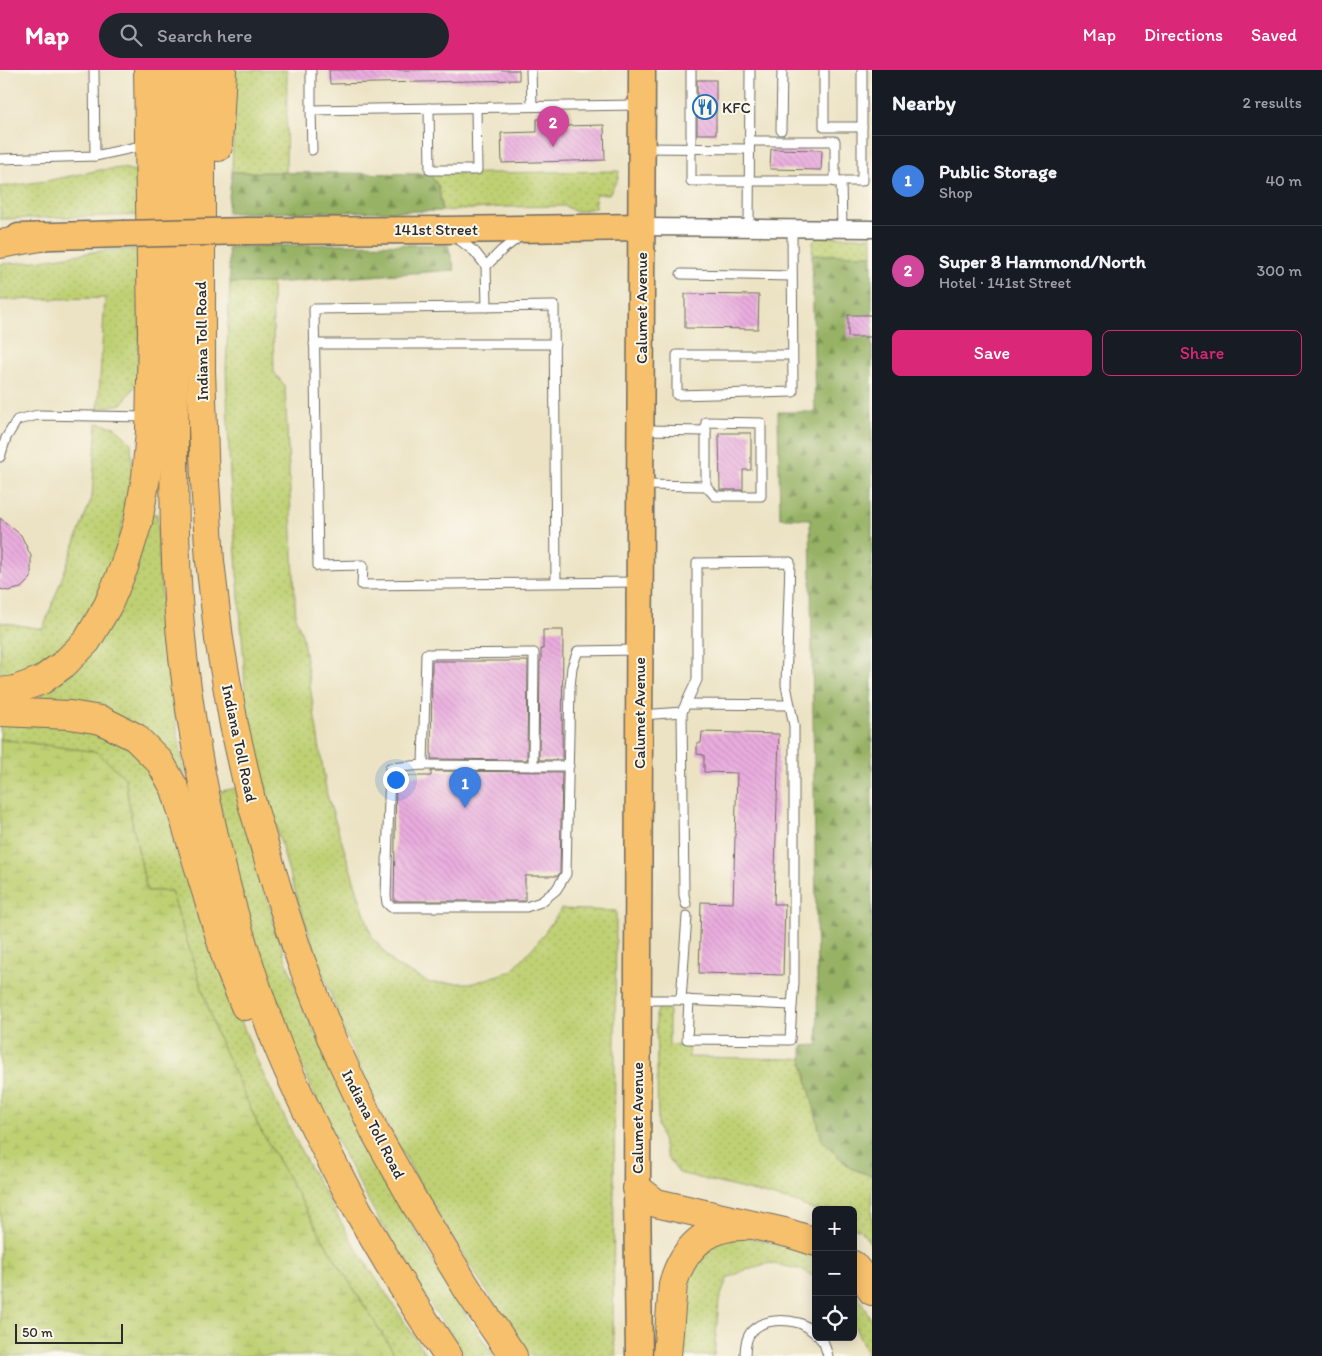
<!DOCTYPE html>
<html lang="en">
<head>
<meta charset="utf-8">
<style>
  body { margin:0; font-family:Itim,sans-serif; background:#20242c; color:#f1f3f6 }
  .controls { position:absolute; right:15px; bottom:15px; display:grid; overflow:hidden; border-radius:8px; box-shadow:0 2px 12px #0003 }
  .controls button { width:45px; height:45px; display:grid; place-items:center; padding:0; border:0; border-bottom:1px solid #363941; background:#171b24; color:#f1f3f6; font:25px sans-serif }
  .scale { position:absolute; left:15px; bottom:12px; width:108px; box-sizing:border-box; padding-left:5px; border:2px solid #2b2b2b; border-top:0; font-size:14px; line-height:18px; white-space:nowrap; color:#2b2b2b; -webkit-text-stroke:4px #fbf7ec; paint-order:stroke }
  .you { position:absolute; left:395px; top:709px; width:18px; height:18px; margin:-12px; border:4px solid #fff; border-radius:50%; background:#1a73e8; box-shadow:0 0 0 8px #1a73e833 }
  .badge { display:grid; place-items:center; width:32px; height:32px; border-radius:50%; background:#db2777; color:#fff; font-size:16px; font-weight:700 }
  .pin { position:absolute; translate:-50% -41px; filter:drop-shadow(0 1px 2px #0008) }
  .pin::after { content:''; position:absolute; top:26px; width:18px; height:15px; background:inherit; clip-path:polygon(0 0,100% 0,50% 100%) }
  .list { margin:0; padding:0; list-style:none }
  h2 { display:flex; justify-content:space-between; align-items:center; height:65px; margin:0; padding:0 20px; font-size:21px }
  h2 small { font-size:16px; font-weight:400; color:#9ea1a6 }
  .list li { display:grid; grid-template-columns:32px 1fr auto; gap:15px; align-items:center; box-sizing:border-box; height:90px; padding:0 20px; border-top:1px solid #363941 }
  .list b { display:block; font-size:19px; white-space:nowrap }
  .list p { margin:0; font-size:16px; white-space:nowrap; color:#9ea1a6 }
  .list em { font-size:16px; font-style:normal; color:#9ea1a6 }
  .actions { display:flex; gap:10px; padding:15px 20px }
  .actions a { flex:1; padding:11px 0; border:1px solid #db2777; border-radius:8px; text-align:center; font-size:18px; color:#db2777 }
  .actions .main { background:#db2777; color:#fff }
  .icon { flex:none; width:28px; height:28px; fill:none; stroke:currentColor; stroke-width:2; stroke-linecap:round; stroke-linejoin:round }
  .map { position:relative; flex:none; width:872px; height:1286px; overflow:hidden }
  header { display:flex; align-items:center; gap:30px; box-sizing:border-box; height:70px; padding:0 25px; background:#db2777; color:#fff }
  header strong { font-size:24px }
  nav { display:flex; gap:28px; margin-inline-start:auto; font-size:18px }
  .search { width:350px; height:45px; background:#20242c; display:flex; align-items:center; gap:12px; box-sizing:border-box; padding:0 18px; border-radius:28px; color:#9ea1a6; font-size:19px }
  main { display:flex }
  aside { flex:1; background:#171b24 }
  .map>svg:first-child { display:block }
  .grass { fill:url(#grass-dots); stroke:#757e4f }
  .forest { fill:url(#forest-firs); stroke:#616e48 }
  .wetland { fill:url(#wetland-marsh); stroke:#757e4f }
  .building { fill:url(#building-back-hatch) }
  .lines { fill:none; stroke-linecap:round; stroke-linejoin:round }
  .service-casing { stroke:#6f6b61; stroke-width:11 }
  .minor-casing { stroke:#6f6b61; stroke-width:19 }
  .primary-casing { stroke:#6f6b61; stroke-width:29 }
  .motorway-casing { stroke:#6f6b61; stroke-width:30 }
  .service { stroke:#fff; stroke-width:9 }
  .minor { stroke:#fff; stroke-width:16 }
  .primary { stroke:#f7c06c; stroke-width:26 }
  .motorway { stroke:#f7c06c; stroke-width:28 }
  .primary-bridge-casing { stroke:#6f6b61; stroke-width:29; stroke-linecap:butt }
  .primary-bridge { stroke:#f7c06c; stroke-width:26 }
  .labels { text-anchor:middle; stroke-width:4; stroke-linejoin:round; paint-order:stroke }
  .poi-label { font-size:16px; fill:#2b2b2b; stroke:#fbf7ec; text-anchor:start }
  .street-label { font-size:16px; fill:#2b2b2b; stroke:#fbf7ec }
</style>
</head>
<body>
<header>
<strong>Map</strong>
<div class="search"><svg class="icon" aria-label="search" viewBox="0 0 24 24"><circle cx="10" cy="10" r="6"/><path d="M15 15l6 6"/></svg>Search here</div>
<nav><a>Map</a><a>Directions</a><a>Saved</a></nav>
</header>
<main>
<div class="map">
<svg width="872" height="1286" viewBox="0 0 872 1286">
  <defs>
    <pattern id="grass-dots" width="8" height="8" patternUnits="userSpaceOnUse" patternTransform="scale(1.25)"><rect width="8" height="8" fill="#bfd073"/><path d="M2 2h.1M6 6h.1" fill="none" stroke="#a4b364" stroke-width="1.8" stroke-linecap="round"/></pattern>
    <pattern id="forest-firs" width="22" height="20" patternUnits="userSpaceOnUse" patternTransform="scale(1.25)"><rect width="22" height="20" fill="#97b265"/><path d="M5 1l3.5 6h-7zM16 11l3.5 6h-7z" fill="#7b9153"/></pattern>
    <pattern id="wetland-marsh" width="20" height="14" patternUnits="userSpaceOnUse" patternTransform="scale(1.25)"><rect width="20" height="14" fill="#bfd073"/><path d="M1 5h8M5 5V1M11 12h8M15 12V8" fill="none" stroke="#a4b364"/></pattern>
    <pattern id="building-back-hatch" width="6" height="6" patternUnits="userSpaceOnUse" patternTransform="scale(1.25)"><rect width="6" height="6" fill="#e9acde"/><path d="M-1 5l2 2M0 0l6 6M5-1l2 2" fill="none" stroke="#c894bf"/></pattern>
  </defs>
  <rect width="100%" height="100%" fill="#fbf7ec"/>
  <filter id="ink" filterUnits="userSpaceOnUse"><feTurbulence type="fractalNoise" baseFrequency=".02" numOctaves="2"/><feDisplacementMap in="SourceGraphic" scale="10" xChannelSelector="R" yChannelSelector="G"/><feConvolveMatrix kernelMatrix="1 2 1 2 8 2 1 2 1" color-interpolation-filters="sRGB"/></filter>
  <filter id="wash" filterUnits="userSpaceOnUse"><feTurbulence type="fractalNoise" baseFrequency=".0096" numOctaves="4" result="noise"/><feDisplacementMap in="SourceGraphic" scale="20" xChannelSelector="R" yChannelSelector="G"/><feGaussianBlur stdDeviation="1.12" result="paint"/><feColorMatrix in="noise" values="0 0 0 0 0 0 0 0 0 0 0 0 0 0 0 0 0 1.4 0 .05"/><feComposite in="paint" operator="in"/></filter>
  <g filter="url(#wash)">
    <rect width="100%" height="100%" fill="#ece3c4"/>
    <g class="grass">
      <path d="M235 0H287L286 102H232Z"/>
      <path d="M122 98 135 101 141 110 145 145 0 149V117L46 111 100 100Z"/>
      <path d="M619 101 618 109 609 124H596L595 138 576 142 565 136 504 137 442 141 439 117 430 104Z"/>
      <path d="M819 167H872V185H812L813 171Z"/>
      <path d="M145 179 137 313 122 334 98 339 105 228 0 230V194L29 192 106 180Z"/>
      <path d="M230 213H272L274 302 285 316 296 549 302 564 327 725 372 867 395 895 430 913H474L511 901 538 872 561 839 616 841 613 1261 616 1286H530L471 1197 426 1124 382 1046 347 968 320 896 289 803 265 716 245 630 244 592 230 407 226 298Z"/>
      <path d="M97 353 115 357 131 373 133 411 112 498 82 556 42 594 0 609V552L43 559 92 427Z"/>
      <path d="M148 444H157L162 536 169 608 187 722 176 705 41 631V621Z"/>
      <path d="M0 653C37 655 89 653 121 672 137 681 150 700 160 715L226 914 260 998 306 1091 354 1175 427 1286H396L331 1183 260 1059 217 965 171 821H147L131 747 125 708 97 682 0 669Z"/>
      <path d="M237 718 258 798 287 894 311 954 349 1040 384 1109 466 1245 494 1286H465L415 1211 369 1132 323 1044 278 942 249 856 217 722Z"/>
      <path d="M669 934V975L688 976 689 987 802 989 822 1070 850 1098 872 1106V1175L860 1160 853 1157V1140H816V1141L795 1132 679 1103 667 1087 658 1056 656 945 660 935Z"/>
      <path d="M742 1166 800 1179 816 1186V1208L803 1200 770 1193 747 1199 727 1209 719 1231 714 1286H680L685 1211 696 1186 721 1170Z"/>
      <path d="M853 1217 872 1251V1286H868L853 1253Z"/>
    </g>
    <g class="forest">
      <path d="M232 102 430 104 439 117 442 141 227 143Z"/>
      <path d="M339 174 448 175 455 200 272 213H230L228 177Z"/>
      <path d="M812 185H872V1106L851 1098 822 1070 802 989V976L818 975 810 449 780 448 778 342H815Z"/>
    </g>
    <path class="wetland" d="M0 669 97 682 125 708 131 747 147 821H171L217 965 260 1059 331 1183 396 1286H0Z"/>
    <g id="blocks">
      <g class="building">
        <path d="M329 0H519V10L330 14Z"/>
        <rect x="697" y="10" width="19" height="54"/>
        <path d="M565 48V56L604 55 605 90 502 93 501 63 537 62V49Z"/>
        <path d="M771 79 822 80 821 100 770 99Z"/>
        <path d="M685 224 759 225 758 259 685 258Z"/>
        <rect x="848" y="245" width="24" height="22"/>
        <path d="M719 363H751V400H743V420H720Z"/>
        <path d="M0 448 21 465 31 486V508L21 518 8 521 0 519Z"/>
        <path d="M543 560H563L562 690H539L540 591H541V579H543Z"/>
        <path d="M432 591H528L527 690 431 689Z"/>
        <path d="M702 662 779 664 774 834H785L783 905 699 903 701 832 733 833 737 703 704 702V685L697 684V673H701Z"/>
        <path d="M431 701 562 702 560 802 558 806H525V831H394L396 706H431Z"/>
      </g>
    </g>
  </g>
  <g filter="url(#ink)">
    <use href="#blocks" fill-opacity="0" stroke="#6f6b61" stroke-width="1"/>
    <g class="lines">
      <defs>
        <g id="service">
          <path d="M94 0 95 86"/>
          <path d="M311 0V40L639 35"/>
          <path d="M531 0 532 36"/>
          <path d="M691 0V111H862V0"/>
          <path d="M824 0V57H862"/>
          <path d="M429 38 430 100H477L476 37"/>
          <path d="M311 40 312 80"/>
          <path d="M781 60 782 0"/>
          <path d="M749 71H835V112"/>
          <path d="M645 78 749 79"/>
          <path d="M0 89 95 86 146 75"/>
          <path d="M841 111 842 159"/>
          <path d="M749 158 750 0"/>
          <path d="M792 158 793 322 677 325V285H792"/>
          <path d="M454 166 475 182 486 196 487 237"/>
          <path d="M486 196 502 180 522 165"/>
          <path d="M681 204 792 206"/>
          <path d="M314 274H555"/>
          <path d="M644 360 706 361"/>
          <path d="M0 387 6 368 17 350 38 345 147 347"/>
          <path d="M643 415 706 416 715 426H761V353L706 352V416"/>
          <path d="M556 513 554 236 314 239 318 496 363 495 362 515 637 512"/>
          <path d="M686 634 790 635"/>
          <path d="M642 645 682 642"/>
          <path d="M423 695 533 696"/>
          <path d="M569 696H533L534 583 426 584 423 695 390 698 386 826 387 833 391 837H526L541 832 556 820 566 804 570 617 572 597 578 581 637 580"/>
          <path d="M640 930H681L792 935 794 913V656L786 615 790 492 697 493V610L682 642 684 825 686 834"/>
          <path d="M681 930 687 846"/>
          <path d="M689 930 687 969 790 970 792 935"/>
          <path d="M819 1267 824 1273 828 1286"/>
          <path d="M745 1286C745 1277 746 1266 753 1260 764 1249 785 1249 799 1253 805 1255 811 1260 816 1264"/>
        </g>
        <path id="minor" d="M641 157 872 159"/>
        <g id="primary">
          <path d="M247 161 445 160 641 157"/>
          <path d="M19 167 123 164"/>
          <path d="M639 1286 637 1118 642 0"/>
        </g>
        <g id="motorway">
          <path d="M174 0C173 115 173 229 174 344 174 425 174 506 183 587 194 679 212 769 238 858 250 898 263 939 279 979 299 1027 322 1073 346 1119 377 1176 411 1232 448 1286"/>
          <path d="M201 0V301L205 411 210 491 219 569 234 655 251 730 277 818 301 891 333 972 375 1062 416 1135 468 1220 513 1286"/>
          <path d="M218 77 222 0"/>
          <path d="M0 174 41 167"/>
          <path d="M0 622 15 620 42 610 64 594 87 571 108 535 124 497 138 452 146 407 150 361 152 263 148 0"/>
          <path d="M0 642 70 645 101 650 135 667 160 692 175 719 228 894 245 936"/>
          <path d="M637 1118 656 1133 788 1163 816 1172"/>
          <path d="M853 1195 867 1212 872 1221"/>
          <path d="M667 1286 673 1214C683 1179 705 1156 743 1156"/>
        </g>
      </defs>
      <use href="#service" class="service-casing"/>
      <use href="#minor" class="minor-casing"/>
      <use href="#primary" class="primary-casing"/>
      <use href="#motorway" class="motorway-casing"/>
      <use href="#service" class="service"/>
      <use href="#minor" class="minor"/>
      <use href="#primary" class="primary"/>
      <use href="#motorway" class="motorway"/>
      <defs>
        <path id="primary-bridge" d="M123 164 247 161"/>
      </defs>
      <use href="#primary-bridge" class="primary-bridge-casing"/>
      <use href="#primary-bridge" class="primary-bridge"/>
    </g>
  </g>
  <defs>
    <symbol id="restaurant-ring" viewBox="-11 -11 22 22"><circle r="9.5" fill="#fbf7ec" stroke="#1f6fb2" stroke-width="1.5"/><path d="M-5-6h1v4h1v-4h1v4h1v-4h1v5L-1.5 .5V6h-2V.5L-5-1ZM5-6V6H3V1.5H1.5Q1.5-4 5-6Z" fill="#1f6fb2"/></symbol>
  </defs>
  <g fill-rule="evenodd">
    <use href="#restaurant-ring" x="691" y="23" width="28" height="28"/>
  </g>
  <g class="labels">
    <g class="poi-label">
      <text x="722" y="43">KFC</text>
    </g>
    <g class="street-label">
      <text x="436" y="165">141st Street</text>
      <text transform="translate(641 238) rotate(-90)" y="6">Calumet Avenue</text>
      <text transform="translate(201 271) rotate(-91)" y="6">Indiana Toll Road</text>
      <text transform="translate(639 643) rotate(-90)" y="6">Calumet Avenue</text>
      <text transform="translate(240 673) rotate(78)" y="6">Indiana Toll Road</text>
      <text transform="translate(637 1048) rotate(-90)" y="6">Calumet Avenue</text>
      <text transform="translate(374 1054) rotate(63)" y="6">Indiana Toll Road</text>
    </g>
  </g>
</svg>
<div class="controls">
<button>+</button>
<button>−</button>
<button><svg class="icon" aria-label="locate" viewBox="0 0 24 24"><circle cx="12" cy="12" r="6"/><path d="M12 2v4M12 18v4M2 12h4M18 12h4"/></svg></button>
</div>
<div class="scale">50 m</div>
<div class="you"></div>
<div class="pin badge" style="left:465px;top:738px;background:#3f7fe0">1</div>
<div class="pin badge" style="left:553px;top:77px;background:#d1479c">2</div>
</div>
<aside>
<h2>Nearby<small>2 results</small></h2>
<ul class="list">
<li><span class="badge" style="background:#3f7fe0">1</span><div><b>Public Storage</b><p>Shop</p></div><em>40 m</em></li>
<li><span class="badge" style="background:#d1479c">2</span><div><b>Super 8 Hammond/North</b><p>Hotel · 141st Street</p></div><em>300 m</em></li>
</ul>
<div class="actions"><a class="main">Save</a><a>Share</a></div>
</aside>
</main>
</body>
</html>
